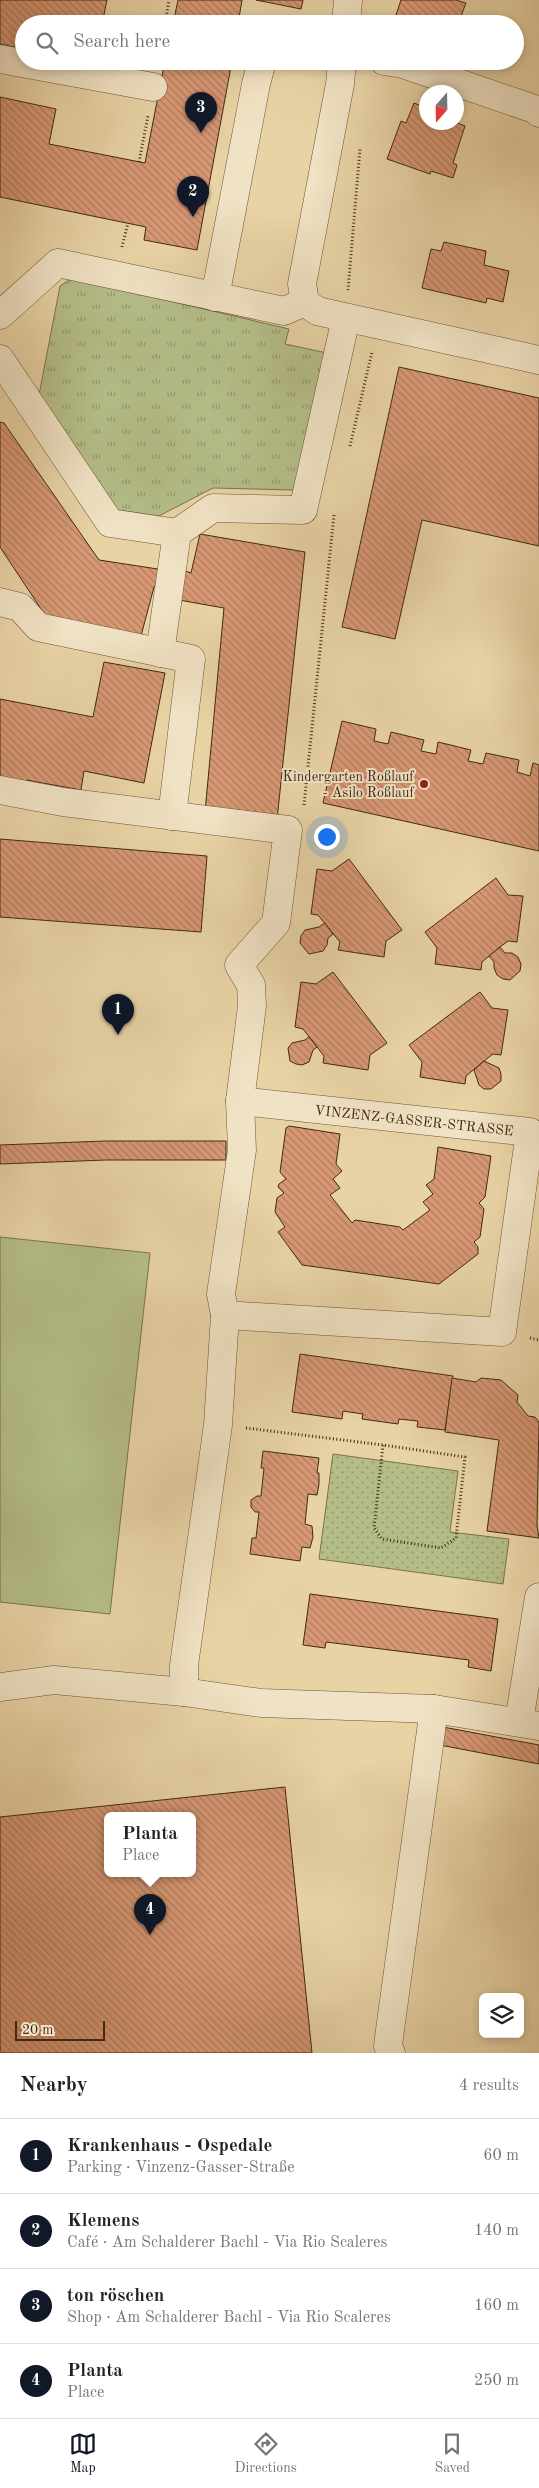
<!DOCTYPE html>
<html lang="en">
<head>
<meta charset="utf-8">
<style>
  body { margin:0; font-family:"Old Standard TT",serif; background:#f2f2f2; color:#222 }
  .controls { position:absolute; right:15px; bottom:15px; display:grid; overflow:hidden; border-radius:8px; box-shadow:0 2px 8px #0003 }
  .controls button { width:45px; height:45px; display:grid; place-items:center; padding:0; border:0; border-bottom:1px solid #e0e0e0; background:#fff; color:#222; font:25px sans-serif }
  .compass { position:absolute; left:419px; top:85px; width:45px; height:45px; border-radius:50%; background:#fff; box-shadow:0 2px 8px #0003; rotate:200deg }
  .scale { position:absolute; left:15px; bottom:12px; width:90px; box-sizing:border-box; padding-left:5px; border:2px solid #422915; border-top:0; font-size:14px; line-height:18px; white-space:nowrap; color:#422915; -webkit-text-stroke:4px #f0e2c4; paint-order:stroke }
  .you { position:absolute; left:326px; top:836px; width:18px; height:18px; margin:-12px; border:4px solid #fff; border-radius:50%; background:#1a73e8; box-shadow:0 0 0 8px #1a73e833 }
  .badge { display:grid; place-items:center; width:32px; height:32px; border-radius:50%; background:#111827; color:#fff; font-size:16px; font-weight:700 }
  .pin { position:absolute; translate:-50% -41px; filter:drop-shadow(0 1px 2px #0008) }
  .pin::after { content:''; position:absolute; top:26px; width:18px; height:15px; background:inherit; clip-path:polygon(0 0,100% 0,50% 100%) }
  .popup { position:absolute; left:104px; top:1812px; width:92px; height:65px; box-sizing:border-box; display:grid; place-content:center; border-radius:8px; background:#fff; filter:drop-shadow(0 1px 4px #0005); font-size:16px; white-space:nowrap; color:#767676 }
  .popup b { font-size:19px; color:#222 }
  .popup::after { content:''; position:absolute; left:50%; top:100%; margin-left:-10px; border:10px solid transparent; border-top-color:#fff }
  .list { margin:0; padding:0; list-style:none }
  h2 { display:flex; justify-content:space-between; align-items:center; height:65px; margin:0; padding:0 20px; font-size:21px }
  h2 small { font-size:16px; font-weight:400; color:#767676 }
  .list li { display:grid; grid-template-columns:32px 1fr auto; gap:15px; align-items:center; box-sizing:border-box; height:75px; padding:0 20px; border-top:1px solid #e0e0e0 }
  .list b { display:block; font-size:19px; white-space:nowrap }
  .list p { margin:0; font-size:16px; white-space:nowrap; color:#767676 }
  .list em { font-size:16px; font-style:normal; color:#767676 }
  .icon { flex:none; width:28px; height:28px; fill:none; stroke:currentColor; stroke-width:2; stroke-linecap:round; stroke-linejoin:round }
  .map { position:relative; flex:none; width:539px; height:2053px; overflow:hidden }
  .search { position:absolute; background:#fff; box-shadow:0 2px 8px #0003; left:15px; right:15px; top:15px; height:55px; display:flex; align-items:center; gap:12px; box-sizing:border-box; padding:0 18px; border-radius:28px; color:#767676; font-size:19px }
  .sheet { height:365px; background:#fff }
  nav { display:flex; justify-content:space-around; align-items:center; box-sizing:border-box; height:70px; border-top:1px solid #e0e0e0; background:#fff; font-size:14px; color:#767676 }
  nav a { display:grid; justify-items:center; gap:2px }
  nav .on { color:#111827 }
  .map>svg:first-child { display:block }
  .grass { fill:url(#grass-dots); stroke:#7b734e }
  .park { fill:url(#park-tufts); stroke:#7b734e }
  .garden { fill:#b4bd88; stroke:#7b734e }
  .building { fill:url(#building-back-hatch); stroke:#422915; fill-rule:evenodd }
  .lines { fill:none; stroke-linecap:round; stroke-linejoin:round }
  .minor-casing { stroke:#6c5439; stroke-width:29 }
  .path { stroke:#422915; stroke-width:3; stroke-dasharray:1 2.5; stroke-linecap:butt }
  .minor { stroke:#f0e2c4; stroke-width:28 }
  .poi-dot { fill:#8f2418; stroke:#f0e2c4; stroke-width:2 }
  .labels { text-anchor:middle; stroke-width:4; stroke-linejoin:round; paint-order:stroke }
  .poi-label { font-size:14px; fill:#422915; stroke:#f0e2c4; text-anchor:end }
  .street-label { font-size:14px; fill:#422915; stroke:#f0e2c4 }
</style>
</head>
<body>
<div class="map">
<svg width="539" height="2053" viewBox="0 0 539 2053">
  <defs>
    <pattern id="grass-dots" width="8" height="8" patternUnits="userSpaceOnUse" patternTransform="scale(1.25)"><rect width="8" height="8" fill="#b4bd88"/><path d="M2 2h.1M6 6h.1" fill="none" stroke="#949a6e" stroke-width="1.8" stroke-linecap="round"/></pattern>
    <pattern id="park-tufts" width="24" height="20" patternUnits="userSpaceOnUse" patternTransform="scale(1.25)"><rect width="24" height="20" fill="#b4bd88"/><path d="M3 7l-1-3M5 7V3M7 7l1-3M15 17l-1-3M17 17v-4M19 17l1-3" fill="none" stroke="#949a6e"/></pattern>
    <pattern id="building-back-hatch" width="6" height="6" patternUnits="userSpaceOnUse" patternTransform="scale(1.25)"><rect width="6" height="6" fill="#d89874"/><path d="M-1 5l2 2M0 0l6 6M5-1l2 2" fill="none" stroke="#b17c5e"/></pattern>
  </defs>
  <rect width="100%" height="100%" fill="#e8d3a5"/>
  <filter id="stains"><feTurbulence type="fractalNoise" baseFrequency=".004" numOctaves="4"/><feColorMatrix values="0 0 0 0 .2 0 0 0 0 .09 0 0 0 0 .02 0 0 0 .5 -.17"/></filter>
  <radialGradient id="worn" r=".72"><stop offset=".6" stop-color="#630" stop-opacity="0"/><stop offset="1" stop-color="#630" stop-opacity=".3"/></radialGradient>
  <path class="grass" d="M333 1454 458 1471 450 1532 509 1539 503 1584 319 1559Z"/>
  <path class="park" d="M72 278 289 329 285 344 327 353 294 490 213 488 159 516 111 509 38 400 60 286Z"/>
  <path class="garden" d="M0 1237 150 1253 110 1614 0 1602Z"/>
  <g class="building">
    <path d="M0 0H107L102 24H24V49L0 44Z"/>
    <path d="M178 0H242L238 24H173Z"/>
    <path d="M256 0H303L301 9Z"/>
    <path d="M401 0H456L466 3 458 24H393Z"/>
    <path d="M165 61H232L197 250 144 240 146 227 0 197V97L56 109 49 144 145 163Z"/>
    <path d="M423 101 426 102V122H455L465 126 453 163 457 165 453 178 431 171 430 174 387 159 401 121 406 123 414 103 422 106Z"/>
    <path d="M444 242 486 251 484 265 509 271 503 302 487 298 486 303 422 288 431 249 441 251Z"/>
    <path d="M399 367 539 398V546L422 520 395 639 342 627Z"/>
    <path d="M0 422 4 423 99 560 164 570 154 587 141 636 45 615 0 547Z"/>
    <path d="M200 534 305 552 277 820 205 812 224 608 179 600 183 570 191 573Z"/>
    <path d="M104 662 165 673 144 783 84 771 81 790 26 780V785L0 780V699L93 717Z"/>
    <path d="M342 721 376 729 374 741 388 744 391 732 424 740 421 751 436 754 438 742 471 750 468 761 483 764 486 753 519 760 517 772 530 776 533 763 539 765V851L323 803Z"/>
    <path d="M0 839 207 856 201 932 0 917Z"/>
    <path d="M349 859 402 930 386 941 384 957 338 950 340 942 318 915 311 914 317 869 332 871Z"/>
    <path d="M496 878 508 895 523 896 517 942 508 941 500 947 482 962 481 970 435 964 437 948 425 932Z"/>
    <path d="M325 923 333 934 328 938 327 945 323 951 309 954 300 943 301 936 305 930 319 927Z"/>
    <path d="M500 947 505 953H512L518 957 521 964 520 971 510 980 503 979 497 975 494 968V962L489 956Z"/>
    <path d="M333 972 387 1043 370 1055 368 1070 323 1063 324 1056 303 1029 295 1027 301 982 316 984Z"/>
    <path d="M480 992 492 1008 508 1010 501 1055 493 1054 484 1061 466 1076 465 1084 420 1077 422 1062 409 1045Z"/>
    <path d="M309 1037 317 1047 313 1050 309 1062 302 1065 296 1064 290 1061 288 1048 292 1043 305 1040Z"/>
    <path d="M484 1061 499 1068 501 1074V1081L491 1089H484L479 1085 474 1070Z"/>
    <path d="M289 1126 340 1134 336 1164 342 1171 333 1179 340 1188 330 1195 352 1223 355 1220 400 1227 403 1230 430 1210 423 1202 433 1194 426 1185 434 1179 438 1147 491 1156 485 1197 479 1203 484 1209 480 1237 474 1242 478 1247V1254L439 1284 302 1265 278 1232 285 1227 275 1212 277 1198 284 1193 278 1187 279 1184 286 1179 280 1172 286 1128Z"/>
    <path d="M105 1141H226V1160H106L0 1164V1145Z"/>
    <path d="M300 1354 453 1376 445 1430 417 1427 418 1421 399 1419 398 1424 362 1419 363 1414 343 1411 342 1419 292 1412Z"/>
    <path d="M452 1378 476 1382 481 1378 501 1380 518 1395 517 1402 528 1416 535 1417 539 1422 537 1525 539 1538 487 1531 499 1440 445 1432Z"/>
    <path d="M263 1451 319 1458 317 1473H319V1484L317 1495 308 1494 305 1524 312 1526 313 1537 310 1548 302 1547 300 1561 250 1554 252 1538H256L259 1512H255L251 1507V1500L257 1496H261L264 1468H261Z"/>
    <path d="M310 1594 498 1619 491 1671 468 1667 469 1660 326 1642 325 1648 303 1645Z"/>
    <path d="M443 1727 539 1745V1764L440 1745Z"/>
    <path d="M285 1787 312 2053H0V1817ZM108 1816H192V1874H108Z"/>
  </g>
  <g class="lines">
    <defs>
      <g id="minor">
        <path d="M346 24 348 0"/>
        <path d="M0 59 153 87"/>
        <path d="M384 61 403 64 534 109 539 113"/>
        <path d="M215 297 256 84 262 61"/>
        <path d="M305 302 302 284 340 84 342 61"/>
        <path d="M305 302 317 311 539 360"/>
        <path d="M0 315 58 263 284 311 305 302"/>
        <path d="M0 359 110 523 177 533"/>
        <path d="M0 602 20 607 38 627 191 659 172 816"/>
        <path d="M160 653 177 533 213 508 303 510 346 318"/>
        <path d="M0 790 63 802 288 830 276 923 239 965 251 985 252 1006 240 1101 242 1150 221 1294 225 1315 218 1425 184 1665V1692"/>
        <path d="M225 1315 502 1332 530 1132 240 1101"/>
        <path d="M0 1687 54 1680 184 1692 261 1703 434 1709 539 1726"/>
        <path d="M519 1722 539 1597"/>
        <path d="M391 2053 388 2046 390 2030 434 1709"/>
      </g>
    </defs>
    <use href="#minor" class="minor-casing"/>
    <g class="path">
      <path d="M165 24 169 0"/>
      <path d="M139 162 148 116"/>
      <path d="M122 247 128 223"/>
      <path d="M348 290 360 149"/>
      <path d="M350 446 372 352"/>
      <path d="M304 805 334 515"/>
      <path d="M530 1338 539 1340"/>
      <path d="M246 1428 383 1445 465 1457 456 1538 441 1548 382 1539 374 1528 383 1445"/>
    </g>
    <use href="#minor" class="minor"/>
  </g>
  <circle class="poi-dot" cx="424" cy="784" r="5"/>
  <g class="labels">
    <g class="poi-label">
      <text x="414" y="781">Kindergarten Roßlauf<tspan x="414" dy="16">- Asilo Roßlauf</tspan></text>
    </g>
    <g class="street-label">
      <text transform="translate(414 1120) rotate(6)" y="5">VINZENZ-GASSER-STRASSE</text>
    </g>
  </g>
  <rect width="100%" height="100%" filter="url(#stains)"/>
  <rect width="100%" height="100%" fill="url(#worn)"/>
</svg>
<div class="controls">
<button><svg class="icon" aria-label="layers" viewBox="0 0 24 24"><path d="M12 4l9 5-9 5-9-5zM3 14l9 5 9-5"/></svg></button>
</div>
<svg class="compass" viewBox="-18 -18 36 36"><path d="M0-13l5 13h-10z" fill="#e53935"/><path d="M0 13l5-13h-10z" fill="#767676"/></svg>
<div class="scale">20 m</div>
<div class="you"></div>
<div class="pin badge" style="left:118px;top:1035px">1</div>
<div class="pin badge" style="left:193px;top:217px">2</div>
<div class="pin badge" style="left:201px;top:133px">3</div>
<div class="pin badge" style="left:150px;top:1935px">4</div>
<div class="popup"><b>Planta</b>Place</div>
<div class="search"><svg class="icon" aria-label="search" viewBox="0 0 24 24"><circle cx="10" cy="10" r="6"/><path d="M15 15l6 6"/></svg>Search here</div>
</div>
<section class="sheet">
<h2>Nearby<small>4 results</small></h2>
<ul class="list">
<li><span class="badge">1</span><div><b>Krankenhaus - Ospedale</b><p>Parking · Vinzenz-Gasser-Straße</p></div><em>60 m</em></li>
<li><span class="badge">2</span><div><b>Klemens</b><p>Café · Am Schalderer Bachl - Via Rio Scaleres</p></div><em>140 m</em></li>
<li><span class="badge">3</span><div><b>ton röschen</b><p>Shop · Am Schalderer Bachl - Via Rio Scaleres</p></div><em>160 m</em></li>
<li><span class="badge">4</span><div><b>Planta</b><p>Place</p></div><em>250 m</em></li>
</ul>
</section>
<nav>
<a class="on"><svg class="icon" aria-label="map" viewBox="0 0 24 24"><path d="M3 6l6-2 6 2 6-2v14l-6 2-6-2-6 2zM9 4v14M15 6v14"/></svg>Map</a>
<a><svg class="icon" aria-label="directions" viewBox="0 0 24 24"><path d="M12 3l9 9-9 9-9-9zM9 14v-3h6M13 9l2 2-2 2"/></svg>Directions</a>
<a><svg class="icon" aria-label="saved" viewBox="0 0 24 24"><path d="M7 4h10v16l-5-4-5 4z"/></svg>Saved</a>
</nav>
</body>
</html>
